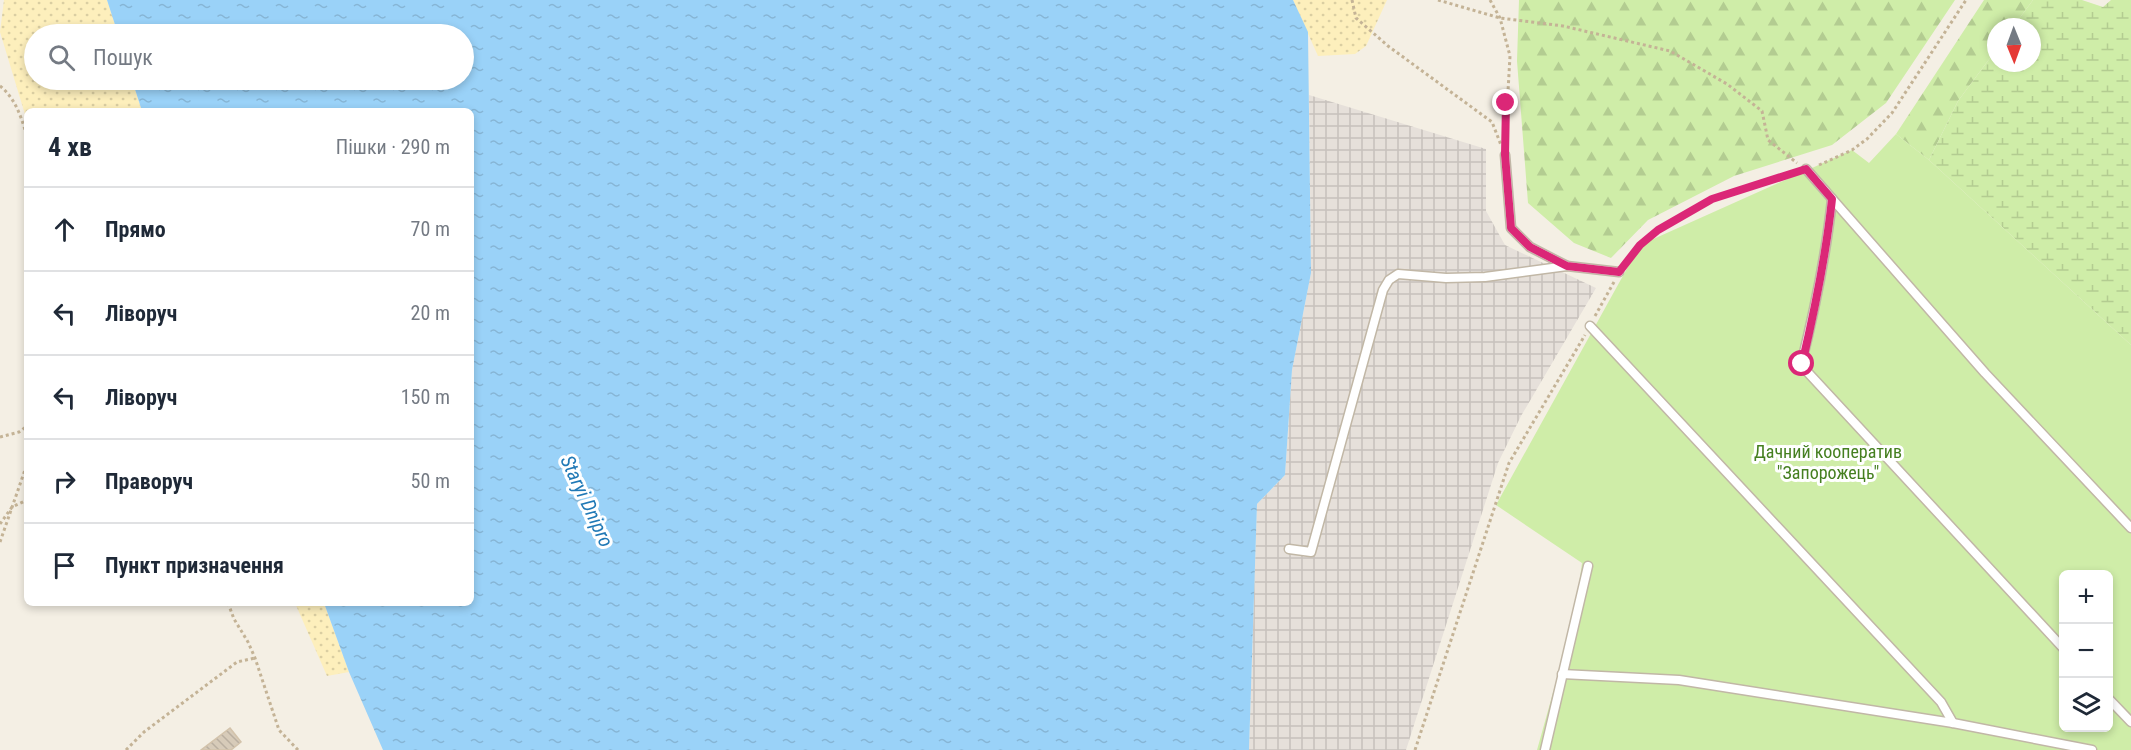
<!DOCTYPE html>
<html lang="uk">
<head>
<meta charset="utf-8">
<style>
  body { margin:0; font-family:"Roboto Condensed",sans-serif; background:#f2f2f3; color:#1f2937 }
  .controls { position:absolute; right:18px; bottom:18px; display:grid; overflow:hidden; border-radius:9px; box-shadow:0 3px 9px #0003 }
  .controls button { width:54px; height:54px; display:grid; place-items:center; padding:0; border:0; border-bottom:2px solid #e0e1e3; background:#fff; color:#1f2937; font:30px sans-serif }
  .compass { position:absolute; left:1987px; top:18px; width:54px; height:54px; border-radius:50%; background:#fff; box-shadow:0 3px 9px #0003; rotate:179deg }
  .stop { position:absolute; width:18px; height:18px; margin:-14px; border:4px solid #db2777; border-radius:50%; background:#fff }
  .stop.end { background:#db2777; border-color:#fff; box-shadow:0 2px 6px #0008 }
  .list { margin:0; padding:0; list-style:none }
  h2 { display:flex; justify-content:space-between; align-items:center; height:78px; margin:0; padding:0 24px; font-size:26px }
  h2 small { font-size:20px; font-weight:400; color:#747a83 }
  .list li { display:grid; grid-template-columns:39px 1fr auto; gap:18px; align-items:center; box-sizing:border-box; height:84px; padding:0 24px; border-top:2px solid #e0e1e3 }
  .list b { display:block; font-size:22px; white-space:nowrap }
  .list em { font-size:20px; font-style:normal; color:#747a83 }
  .icon { flex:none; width:33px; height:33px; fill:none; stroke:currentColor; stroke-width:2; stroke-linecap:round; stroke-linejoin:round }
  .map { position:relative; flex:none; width:2131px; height:750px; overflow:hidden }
  .search { position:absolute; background:#fff; box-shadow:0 3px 9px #0003; left:24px; top:24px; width:450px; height:66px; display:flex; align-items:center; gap:15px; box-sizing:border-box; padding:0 21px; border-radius:33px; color:#747a83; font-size:22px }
  .panel { position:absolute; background:#fff; box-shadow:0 3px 9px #0003; left:24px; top:108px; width:450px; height:498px; border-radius:9px }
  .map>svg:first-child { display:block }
  .industrial { fill:url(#industrial-grid) }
  .forest { fill:url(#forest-firs) }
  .wetland { fill:url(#wetland-marsh) }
  .sand { fill:url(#sand-dots) }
  .green { fill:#cfeda8; fill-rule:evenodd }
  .water { fill:url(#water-ripples) }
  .building { fill:url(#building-back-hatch); stroke:#d3c3ab; stroke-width:1.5 }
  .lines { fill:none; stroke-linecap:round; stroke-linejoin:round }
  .service-casing { stroke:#c1b7a6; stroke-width:11 }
  .path { stroke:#c4b396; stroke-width:3; stroke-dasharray:3 3; stroke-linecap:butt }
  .service { stroke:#fff; stroke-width:8 }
  .route { stroke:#db2777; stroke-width:8 }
  .labels { text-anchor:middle; stroke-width:6; stroke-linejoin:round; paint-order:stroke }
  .park-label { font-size:18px; fill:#457f20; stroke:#fff }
  .water-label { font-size:20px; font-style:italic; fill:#2079b6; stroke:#fff }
</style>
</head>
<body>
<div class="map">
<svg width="2131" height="750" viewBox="0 0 2131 750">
  <defs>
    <pattern id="industrial-grid" width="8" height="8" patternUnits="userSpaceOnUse" patternTransform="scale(1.5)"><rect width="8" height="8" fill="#e6e0da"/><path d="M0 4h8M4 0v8" fill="none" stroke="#c7c1bc"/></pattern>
    <pattern id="forest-firs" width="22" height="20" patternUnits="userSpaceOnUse" patternTransform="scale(1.5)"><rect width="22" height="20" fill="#cfeda8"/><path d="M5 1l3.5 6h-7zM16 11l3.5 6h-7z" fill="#b3cc91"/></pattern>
    <pattern id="wetland-marsh" width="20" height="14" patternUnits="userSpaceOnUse" patternTransform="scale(1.5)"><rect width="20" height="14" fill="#cfeda8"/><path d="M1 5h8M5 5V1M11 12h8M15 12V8" fill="none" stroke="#b3cc91"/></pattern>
    <pattern id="sand-dots" width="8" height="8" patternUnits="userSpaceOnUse" patternTransform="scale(1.5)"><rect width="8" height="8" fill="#fdefbc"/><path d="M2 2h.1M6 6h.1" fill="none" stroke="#dacea2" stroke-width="1.8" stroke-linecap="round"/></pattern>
    <pattern id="water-ripples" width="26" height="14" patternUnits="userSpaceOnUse" patternTransform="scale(1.5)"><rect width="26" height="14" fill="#9ad2f8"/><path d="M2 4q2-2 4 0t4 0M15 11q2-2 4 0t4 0" fill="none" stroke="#86b5d5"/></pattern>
    <pattern id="building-back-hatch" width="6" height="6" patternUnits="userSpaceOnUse" patternTransform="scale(1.5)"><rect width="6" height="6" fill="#d7cbb9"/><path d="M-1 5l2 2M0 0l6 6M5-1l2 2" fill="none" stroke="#baafa0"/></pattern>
  </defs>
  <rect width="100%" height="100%" fill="#f4efe4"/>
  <path class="industrial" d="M1309 95 1486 149V211L1505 245 1596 288 1521 416 1498 463 1406 750H1249L1257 504 1285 475 1292 370 1311 273Z"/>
  <g class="forest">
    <path d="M1519 0H1955L1886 103 1832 145 1734 176 1648 220 1611 258 1574 243 1528 203 1517 61Z"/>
    <path d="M1984 0H2033L2013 27H1996V50L1958 101 1929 160 1896 134Z"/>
  </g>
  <path class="wetland" d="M2033 0H2082L2103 7 2111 0H2131V345L1929 160 1958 101 1996 50V63H2032V27H2013Z"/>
  <g class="sand">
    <path d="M4 0H107L118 34H34V80H132L142 111H27V121L0 32Z"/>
    <path d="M1293 0H1387L1366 46 1355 54 1318 56Z"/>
    <path d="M295 603H324L349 672 327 676Z"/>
  </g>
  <path class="green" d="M1896 134 1929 160 2131 345V750H1537L1575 614 1582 563 1496 505 1640 245 1852 150 1869 163ZM2064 574H2108V728H2064Z"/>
  <path class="water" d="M107 0H1293L1308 32 1311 273 1292 370 1285 475 1257 504 1249 750H383L349 672 324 603H471V111H142L132 80H464V34H118Z"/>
  <path class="building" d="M230 728 241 742 231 750H201Z"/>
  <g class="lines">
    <defs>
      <g id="service">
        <path d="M1505 155 1511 228 1530 247 1567 266 1619 272"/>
        <path d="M1806 169 1985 373 2131 528"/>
        <path d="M1832 199C1826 256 1815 309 1801 365L2064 649"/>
        <path d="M1590 326 1941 702 1953 723"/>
        <path d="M1289 549 1311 552 1383 290 1389 280 1398 274 1446 278 1485 277 1567 266"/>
        <path d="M1562 674 1679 680 1953 723 2092 750"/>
        <path d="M2108 698 2131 722"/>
        <path d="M1545 750 1588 566"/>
      </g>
    </defs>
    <use href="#service" class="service-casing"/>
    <g class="path">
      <path d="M1352 0 1356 18 1388 46 1492 122 1501 145"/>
      <path d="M1438 0 1500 18 1563 26 1670 51 1727 84 1762 111 1768 140 1797 163"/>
      <path d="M1490 0 1500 18 1510 56 1505 144"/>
      <path d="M0 86C16 99 21 117 27 136"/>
      <path d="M1819 165 1852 150 1867 139 1892 113 1966 0"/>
      <path d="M1625 264C1669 208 1731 193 1795 173"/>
      <path d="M1595 316 1614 282"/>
      <path d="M0 437 19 432 27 426"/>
      <path d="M0 524 12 507 27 500"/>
      <path d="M0 542 27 464"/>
      <path d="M228 603 234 619 248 642 255 658 279 730 298 750"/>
      <path d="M126 750 144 732 237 662 255 658"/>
      <path d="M1415 750 1509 463 1585 335"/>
    </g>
    <use href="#service" class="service"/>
  </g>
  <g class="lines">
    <path class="route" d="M1506 103 1505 155 1511 228 1530 247 1567 266 1619 272 1640 245 1658 230 1712 199 1806 169 1832 199C1826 256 1815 309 1802 364"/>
  </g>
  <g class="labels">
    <g class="park-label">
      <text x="1828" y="458">Дачний кооператив<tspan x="1828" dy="21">"Запорожець"</tspan></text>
    </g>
    <g class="water-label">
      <text transform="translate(587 501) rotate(65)" y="7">Staryi Dnipro</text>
    </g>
  </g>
</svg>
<div class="controls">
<button>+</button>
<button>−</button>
<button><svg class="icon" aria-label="layers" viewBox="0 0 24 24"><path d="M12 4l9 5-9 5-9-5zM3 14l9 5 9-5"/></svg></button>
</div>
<svg class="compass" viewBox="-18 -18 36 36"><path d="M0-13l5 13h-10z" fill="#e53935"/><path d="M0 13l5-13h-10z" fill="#747a83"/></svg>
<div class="stop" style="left:1802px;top:364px"></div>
<div class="stop end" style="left:1506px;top:103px"></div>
<div class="search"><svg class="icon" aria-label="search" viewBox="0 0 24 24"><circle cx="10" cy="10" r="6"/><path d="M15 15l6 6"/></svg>Пошук</div>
<section class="panel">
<h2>4 хв<small>Пішки · 290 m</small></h2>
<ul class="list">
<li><svg class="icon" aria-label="ahead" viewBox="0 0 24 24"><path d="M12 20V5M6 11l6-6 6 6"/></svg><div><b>Прямо</b></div><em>70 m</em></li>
<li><svg class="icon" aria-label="left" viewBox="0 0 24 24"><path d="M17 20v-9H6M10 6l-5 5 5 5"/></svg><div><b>Ліворуч</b></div><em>20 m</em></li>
<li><svg class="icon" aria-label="left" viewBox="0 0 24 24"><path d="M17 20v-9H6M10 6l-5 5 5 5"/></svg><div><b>Ліворуч</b></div><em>150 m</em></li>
<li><svg class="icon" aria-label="right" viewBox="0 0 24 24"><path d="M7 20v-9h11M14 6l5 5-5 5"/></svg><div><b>Праворуч</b></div><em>50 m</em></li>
<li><svg class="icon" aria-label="arrive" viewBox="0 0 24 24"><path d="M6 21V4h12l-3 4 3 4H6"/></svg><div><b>Пункт призначення</b></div></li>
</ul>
</section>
</div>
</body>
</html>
